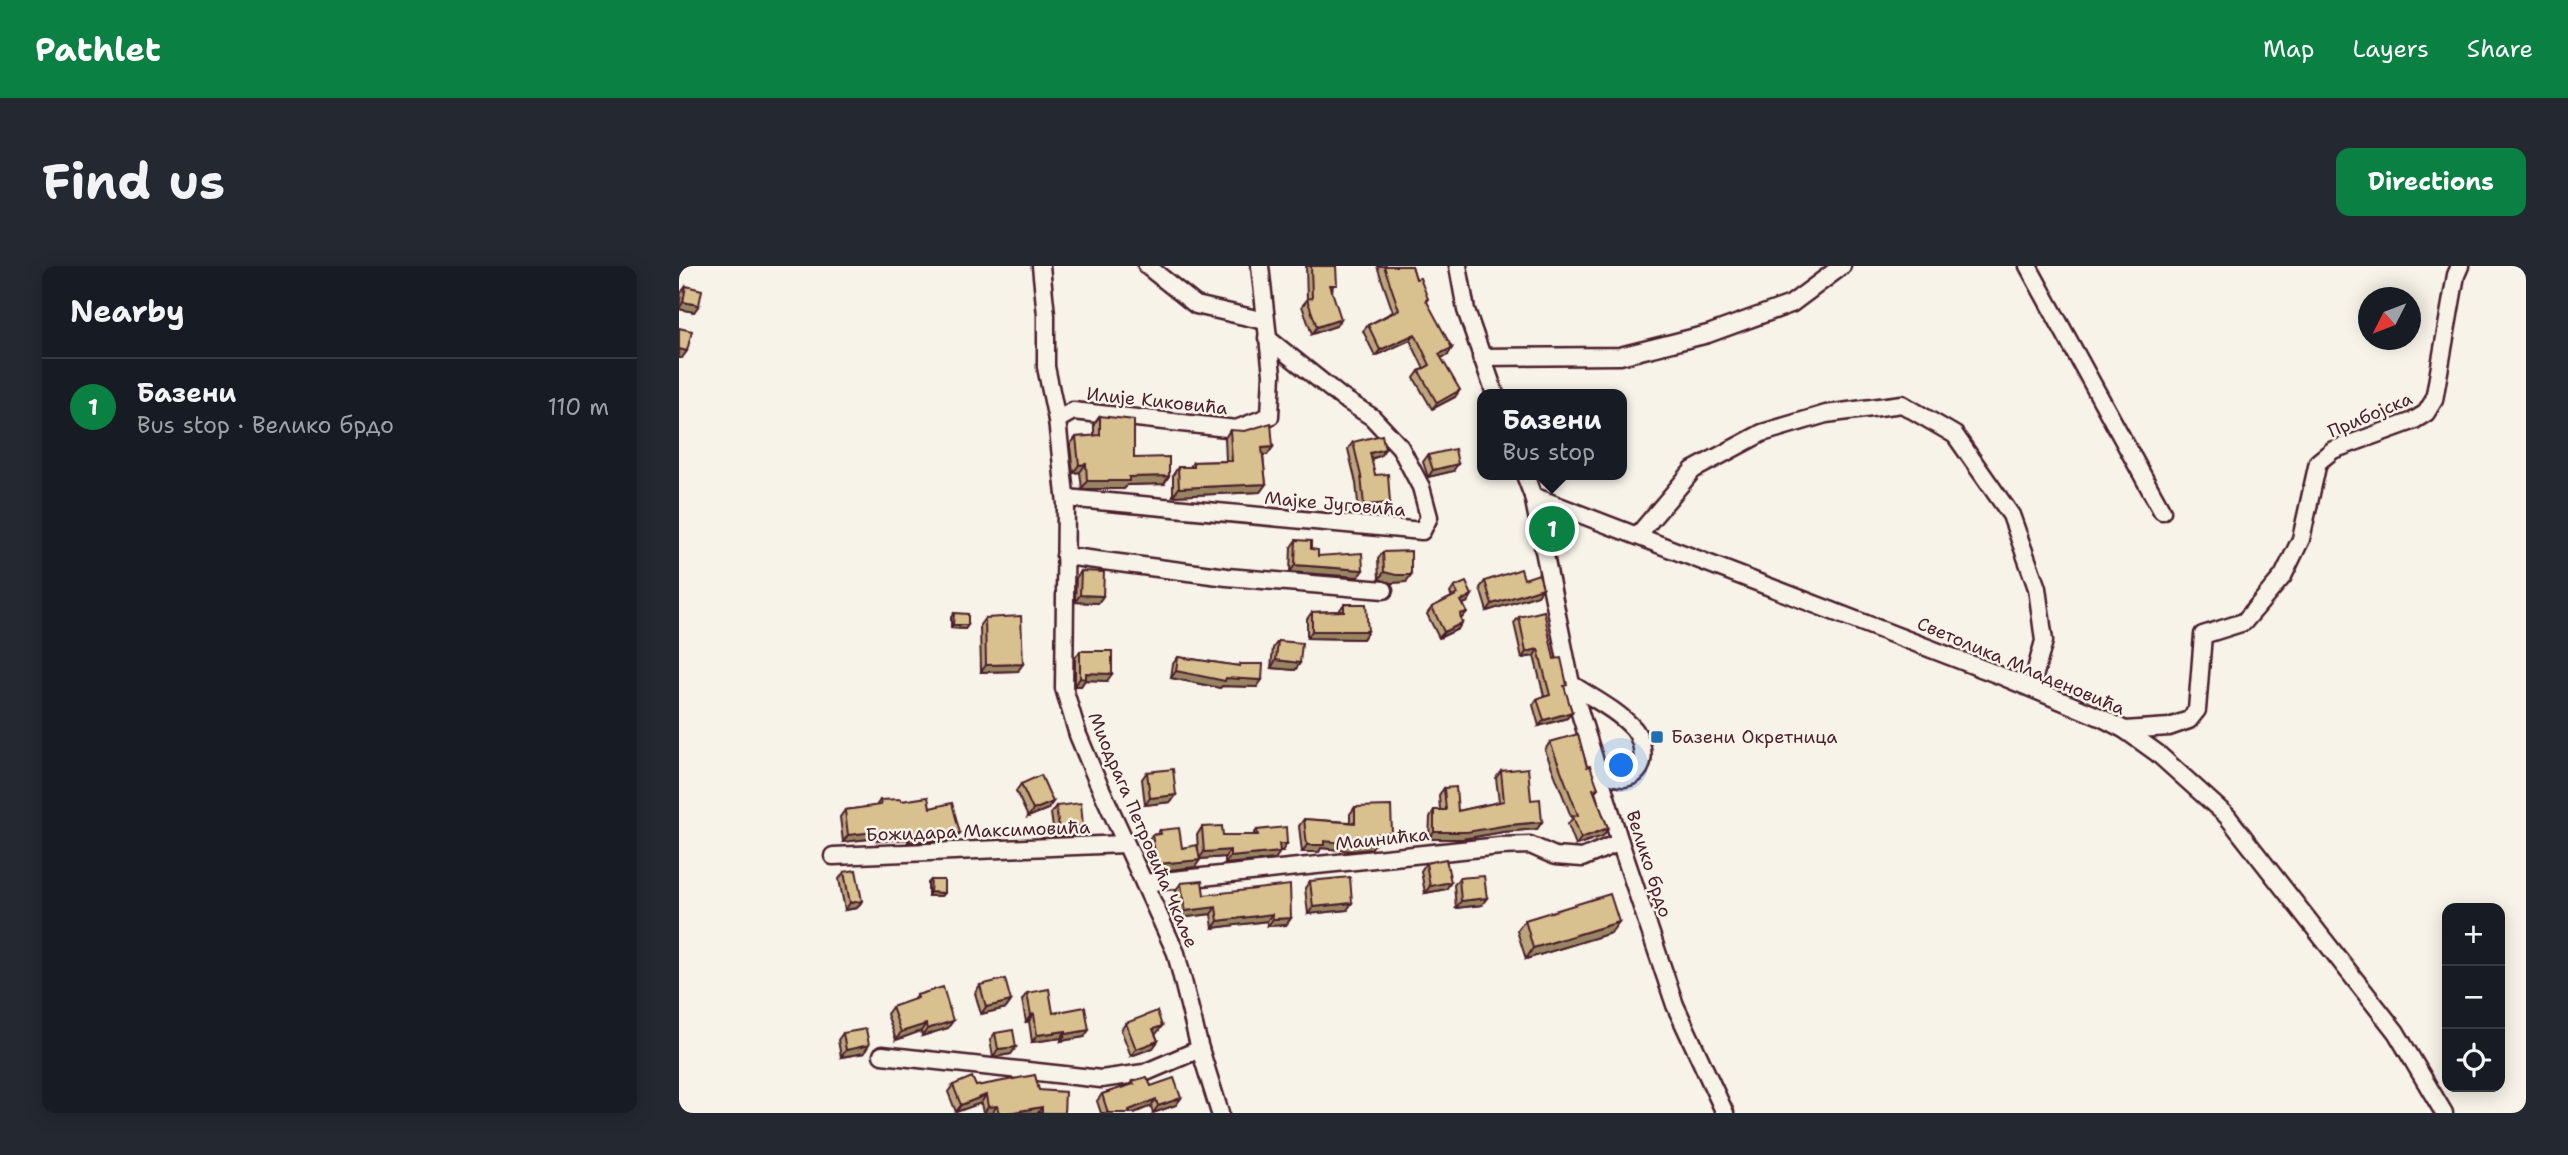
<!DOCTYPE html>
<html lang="en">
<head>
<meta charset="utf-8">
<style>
  body { margin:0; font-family:"Shantell Sans",sans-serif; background:#242831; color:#f1f3f6 }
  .controls { position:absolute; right:21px; bottom:21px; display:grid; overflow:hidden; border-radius:14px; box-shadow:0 4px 18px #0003 }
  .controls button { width:63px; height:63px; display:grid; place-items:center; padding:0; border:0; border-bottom:2px solid #363941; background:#171b24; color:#f1f3f6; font:35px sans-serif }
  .compass { position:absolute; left:1679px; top:21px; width:63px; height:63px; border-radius:50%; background:#171b24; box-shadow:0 4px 18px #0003; rotate:228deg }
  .you { position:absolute; left:943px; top:500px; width:24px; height:24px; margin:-18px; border:5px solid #fff; border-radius:50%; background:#1a73e8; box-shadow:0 0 0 10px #1a73e833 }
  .badge { display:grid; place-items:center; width:46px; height:46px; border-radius:50%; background:#0b8043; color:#fff; font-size:23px; font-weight:700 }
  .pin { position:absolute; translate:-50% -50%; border:4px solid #fff; box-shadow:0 2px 7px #0006 }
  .popup { position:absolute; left:798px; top:123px; width:150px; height:91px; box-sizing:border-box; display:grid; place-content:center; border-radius:14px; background:#171b24; filter:drop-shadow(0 2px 5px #0005); font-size:23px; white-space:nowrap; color:#9ea1a6 }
  .popup b { font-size:26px; color:#f1f3f6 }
  .popup::after { content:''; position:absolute; left:50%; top:100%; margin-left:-14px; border:14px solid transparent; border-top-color:#171b24 }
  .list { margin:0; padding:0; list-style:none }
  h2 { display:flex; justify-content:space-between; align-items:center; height:91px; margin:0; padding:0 28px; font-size:30px }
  h2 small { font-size:23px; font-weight:400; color:#9ea1a6 }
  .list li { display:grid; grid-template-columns:46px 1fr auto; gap:21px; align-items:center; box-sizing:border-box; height:98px; padding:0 28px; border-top:2px solid #363941 }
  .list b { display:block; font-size:26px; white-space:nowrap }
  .list p { margin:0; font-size:23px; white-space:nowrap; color:#9ea1a6 }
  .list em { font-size:23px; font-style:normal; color:#9ea1a6 }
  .icon { flex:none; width:38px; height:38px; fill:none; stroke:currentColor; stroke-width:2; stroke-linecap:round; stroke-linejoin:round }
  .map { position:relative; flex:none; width:1847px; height:847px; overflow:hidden; border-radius:14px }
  header { display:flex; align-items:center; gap:42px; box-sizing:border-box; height:98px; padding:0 35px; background:#0b8043; color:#fff }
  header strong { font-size:33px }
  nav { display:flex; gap:38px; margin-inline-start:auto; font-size:24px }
  .intro { display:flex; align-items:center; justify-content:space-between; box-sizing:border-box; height:168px; padding:0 42px }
  h1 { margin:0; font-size:49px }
  .button { padding:18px 32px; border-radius:14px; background:#0b8043; color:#fff; font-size:24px; font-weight:700 }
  main { display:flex; gap:42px; padding:0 42px }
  aside { flex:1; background:#171b24; border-radius:14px; box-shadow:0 4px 18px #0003 }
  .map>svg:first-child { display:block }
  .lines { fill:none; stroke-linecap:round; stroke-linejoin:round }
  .minor-casing { stroke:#4a1f2b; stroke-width:21 }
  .minor { stroke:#f7f3e8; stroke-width:16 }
  .wall { fill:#bba57b; stroke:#4a1f2b; stroke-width:2 }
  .shaded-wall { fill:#988664; stroke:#4a1f2b; stroke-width:2 }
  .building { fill:#d9c08f; stroke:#4a1f2b; stroke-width:2 }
  .poi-dot { fill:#1f6fb2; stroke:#f7f3e8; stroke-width:2.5 }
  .labels { text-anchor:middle; stroke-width:5; stroke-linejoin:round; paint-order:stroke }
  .street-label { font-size:18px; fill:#4a1f2b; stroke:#f7f3e8 }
  .poi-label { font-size:18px; fill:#4a1f2b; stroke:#f7f3e8; text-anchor:start }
</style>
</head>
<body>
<header>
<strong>Pathlet</strong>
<nav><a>Map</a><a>Layers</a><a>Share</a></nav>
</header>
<div class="intro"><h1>Find us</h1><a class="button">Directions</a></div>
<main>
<aside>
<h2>Nearby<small></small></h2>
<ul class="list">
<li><span class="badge">1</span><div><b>Базени</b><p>Bus stop · Велико брдо</p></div><em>110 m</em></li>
</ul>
</aside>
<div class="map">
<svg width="1847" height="847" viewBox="0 0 1847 847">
  <rect width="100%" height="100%" fill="#f7f3e8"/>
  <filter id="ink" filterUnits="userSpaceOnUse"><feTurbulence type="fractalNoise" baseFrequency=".0143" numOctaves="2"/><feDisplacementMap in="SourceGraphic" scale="14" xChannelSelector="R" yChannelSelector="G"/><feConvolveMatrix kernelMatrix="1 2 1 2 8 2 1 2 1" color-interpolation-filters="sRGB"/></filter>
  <g filter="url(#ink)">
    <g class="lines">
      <defs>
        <g id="minor">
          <path d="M362 0 367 49V101L378 154 387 238 385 422 399 469 417 512 497 687 521 783 541 847"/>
          <path d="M468 0 517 39 586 55"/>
          <path d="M779 0 787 44 816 128"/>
          <path d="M1349 0 1483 245"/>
          <path d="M802 91 941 90 1029 68 1112 38 1163 0"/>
          <path d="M378 154 394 145 557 163 591 150 593 108 581 0"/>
          <path d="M846 209 854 230 892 418 941 576 996 739 1046 847"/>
          <path d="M854 230 1325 411 1421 451 1446 464 1478 487 1548 550 1717 766 1765 847"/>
          <path d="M387 232 743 265 750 251 742 221 721 181 693 151 662 131 588 72"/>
          <path d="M959 269 1014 204 1083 167 1147 148 1223 138 1276 169 1332 249 1358 322 1365 375 1352 422"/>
          <path d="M386 290 548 311 705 324"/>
          <path d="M892 418C913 432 938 444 955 463 966 477 970 509 945 512 936 513 927 507 919 504"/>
          <path d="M1446 464 1490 461 1510 454 1518 444 1524 369 1565 356 1604 310 1622 273 1639 196 1654 184 1734 155 1747 147 1755 134 1777 9 1781 0"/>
          <path d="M154 590 446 578"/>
          <path d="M465 617 821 580 851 579 876 590 903 592 941 576"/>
          <path d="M203 789 422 813 465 807 521 783"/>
        </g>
      </defs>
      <use href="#minor" class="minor-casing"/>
      <use href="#minor" class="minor"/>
    </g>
    <g class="wall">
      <path d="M627 0H657L653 26 657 60 633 68 623 40 628 34Z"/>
      <path d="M698 0H733L737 13 749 33 748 36 769 89 762 91 776 131 753 143 735 112 740 105 745 103 731 74 696 90 684 65 689 59 714 46Z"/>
      <path d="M7 20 20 39 15 46 0 43 2 27Z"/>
      <path d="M421 150 455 192 485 218 448 219 445 223H403L401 206 394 207 391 179 397 171 415 170V158Z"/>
      <path d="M551 164 594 181 588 189H584L587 218 581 226 494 230V209L499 201H511L514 196 547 195 546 172Z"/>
      <path d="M674 176 706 183 701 190 692 193 696 209 711 237 706 244 680 247 677 217 669 183Z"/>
      <path d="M749 189 774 205 749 211 744 196Z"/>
      <path d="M617 274 632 283 639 290 679 311 611 306 612 281Z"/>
      <path d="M704 286 727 316 712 317 700 313 699 293Z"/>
      <path d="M402 305 424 330 419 337 396 336 397 312Z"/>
      <path d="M845 313 864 322 859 329 808 345 801 322 806 315Z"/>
      <path d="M775 321 789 336 784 338 788 346 782 353 779 363 760 372 748 348 753 341 773 331 771 327Z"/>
      <path d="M665 338 689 365 684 373 628 372V353L633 346 660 345Z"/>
      <path d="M275 347 289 359 286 363 272 362V351Z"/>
      <path d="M840 351 875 393 893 446 888 452 860 460 854 439 858 433 865 430 855 390 843 392 835 357Z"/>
      <path d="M306 352 339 405 302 406 301 359Z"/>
      <path d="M599 375 621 397 616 404 592 402 594 382Z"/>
      <path d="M401 385 428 415 406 414 402 420H396V392Z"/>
      <path d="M499 391 560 400 561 398 578 421 543 420 541 422 492 412 494 398Z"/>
      <path d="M871 476 908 501 919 522 915 527 929 562 924 570 897 579 889 558 893 553 866 484Z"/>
      <path d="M822 505 852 534 863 556 858 563 824 566 783 573H750L751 551 755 544H761L760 529 765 522 779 545 820 536 817 512Z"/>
      <path d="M468 506 497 529 492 536 466 539 463 513Z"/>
      <path d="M342 518 369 543 349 551 337 525Z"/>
      <path d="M201 534 222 535 251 542 276 574 229 576V573L198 575V572L164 576 161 551 166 544 197 540Z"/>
      <path d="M377 540 404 560 399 568 375 570 372 547Z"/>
      <path d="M676 541 713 567 708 574 696 575 692 583 672 585 642 582 640 586H623L620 560 625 553 671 556V548Z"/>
      <path d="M523 561 544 569H574L578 564 603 585H601L596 593 546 598V591L521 593 516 601 473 606 468 576 473 569 478 568 481 564 503 582 519 583 518 569Z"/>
      <path d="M747 597 772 616 767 623 746 627 742 605Z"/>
      <path d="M165 606 183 635 178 642 166 644 160 613Z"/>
      <path d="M780 612 803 639 777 642 775 619Z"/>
      <path d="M252 614 265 627 262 630H249V617Z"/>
      <path d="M631 615 668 644 629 648 626 622Z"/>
      <path d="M502 617 525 629 612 652 607 659 589 660 588 655 534 662 532 648 501 652 497 624Z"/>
      <path d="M846 654 932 667 847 693 838 665Z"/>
      <path d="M301 719 332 735 327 742 302 748 296 727Z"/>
      <path d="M348 727 374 747 405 771 382 775V772L353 776 350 755 347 756 343 734Z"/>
      <path d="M238 729 269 762 243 770 242 765 217 774 208 748 213 741 234 734Z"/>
      <path d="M447 757 478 767H476L479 775 474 782 452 790 442 764Z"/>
      <path d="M164 767 185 787 162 791 159 774Z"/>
      <path d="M316 767 337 781 332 788 314 791 311 774Z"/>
      <path d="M453 815 472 820 502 832 497 839 474 847 472 840 455 847H422L418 835 423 828 451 819Z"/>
      <path d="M274 819 360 824 385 847H304L302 837 277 846 269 826Z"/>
    </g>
    <g class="shaded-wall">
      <path d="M4 36 20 39 15 46 0 43Z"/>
      <path d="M662 53 657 60 633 68 638 61Z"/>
      <path d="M736 68 731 74 696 90 701 84Z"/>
      <path d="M773 82 769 89 756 95 760 88Z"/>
      <path d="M0 83 8 85 3 92H0Z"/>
      <path d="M781 124 776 131 753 143 758 137Z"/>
      <path d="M594 181 588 189H578L583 182Z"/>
      <path d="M706 183 701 190 686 194 691 187Z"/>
      <path d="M407 198 401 206 394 207 400 199Z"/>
      <path d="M779 198 774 205 749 211 754 204Z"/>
      <path d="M490 210 485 218 448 219 445 223H403L408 215 450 211Z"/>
      <path d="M587 218 581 226 494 230 500 222Z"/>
      <path d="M711 237 706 244 680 247 685 239Z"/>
      <path d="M616 299 684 304 679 311 611 306Z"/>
      <path d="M705 306 732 309 727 316 712 317 700 313Z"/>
      <path d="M864 322 859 329 808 345 813 338Z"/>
      <path d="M401 329 424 330 419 337 396 336Z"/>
      <path d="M793 329 789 336 777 341 782 335Z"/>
      <path d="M783 357 779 363 760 372 765 366Z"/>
      <path d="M274 359H289L286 363 272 362Z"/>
      <path d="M633 365H689L684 373 628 372Z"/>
      <path d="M859 383 855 390 843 392 847 386Z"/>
      <path d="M597 394 621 397 616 404 592 402Z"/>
      <path d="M344 398 339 405 302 406 307 399Z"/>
      <path d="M497 405 547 412 583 414 578 421 543 420 541 422 492 412Z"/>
      <path d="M407 407 433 408 428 415 406 414 402 420H396L401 412Z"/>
      <path d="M893 446 888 452 860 460 865 454Z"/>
      <path d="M497 529 492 536 466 539 471 532Z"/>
      <path d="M374 536 369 543 349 551 354 544Z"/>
      <path d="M863 556 858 563 824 566 783 573H750L755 566Z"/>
      <path d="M404 560 399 568 375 570 380 563Z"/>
      <path d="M929 562 924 570 897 579 902 572Z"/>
      <path d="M203 565 198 572 164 576 169 569Z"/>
      <path d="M234 566 229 573 198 575 203 568Z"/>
      <path d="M281 567 276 574 229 576 234 569Z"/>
      <path d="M713 567 708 574 691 575 696 568Z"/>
      <path d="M645 575 697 576 692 583 672 585 642 582 640 586H623L628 579Z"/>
      <path d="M600 578H608L603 585H595Z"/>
      <path d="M551 584 546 591 520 593 525 586Z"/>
      <path d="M601 586 596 593 546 598 551 591Z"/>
      <path d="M521 594 516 601 473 606 478 598Z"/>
      <path d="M772 616 767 623 746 627 751 620Z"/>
      <path d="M251 626 265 627 262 630H249Z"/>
      <path d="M808 632 803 639 777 642 782 635Z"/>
      <path d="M183 635 178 642 166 644 171 637Z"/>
      <path d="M673 637 668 644 629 648 634 641Z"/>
      <path d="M537 641 532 648 501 652 506 645Z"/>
      <path d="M593 648 588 655 534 662 539 655Z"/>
      <path d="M612 652 607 659 589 660 594 653Z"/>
      <path d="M940 656 932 667 847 693 854 682Z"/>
      <path d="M332 735 327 742 302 748 307 741Z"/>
      <path d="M355 748 350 755 347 756 352 749Z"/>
      <path d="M274 755 269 762 243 770 248 763Z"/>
      <path d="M247 758 242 765 217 774 222 766Z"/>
      <path d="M483 760 478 767 469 770 474 763Z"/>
      <path d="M410 764 405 771 382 775 387 768Z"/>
      <path d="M387 765 382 772 353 776 358 769Z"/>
      <path d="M479 775 474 782 452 790 457 783Z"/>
      <path d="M190 779 185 787 162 791 167 784Z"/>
      <path d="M337 781 332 788 314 791 319 783Z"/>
      <path d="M307 829 302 837 277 846 282 839Z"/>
      <path d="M502 832 497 839 474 847 479 840Z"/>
      <path d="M477 833 472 840 455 847H448L450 844Z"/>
      <path d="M318 840 313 847H305L309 841Z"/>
      <path d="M363 841 359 847H329Z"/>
    </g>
    <g class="building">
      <path d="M632 0H657L658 19H651L662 53 638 61 628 33 633 32Z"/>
      <path d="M705 0H733L737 13 741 12 749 33 747 34 773 82 760 88 781 124 758 137 740 105 751 99 736 68 701 84 689 59 720 44Z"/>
      <path d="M7 20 23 24 20 39 4 36Z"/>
      <path d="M0 62 13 65 8 85 0 83Z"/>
      <path d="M421 150 455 154V192L490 191V210L450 211V215H408L407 198 400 199 397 171 421 169Z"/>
      <path d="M592 157 594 181 583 182 587 218 500 222 499 201H515L514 196 553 195 551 164 566 165Z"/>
      <path d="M703 169 706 183 691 187 696 209 709 208 711 237 685 239 682 210 674 176Z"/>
      <path d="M776 183 779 198 754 204 749 189Z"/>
      <path d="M617 274 632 275V283L639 284V290L683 287 684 304 616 299Z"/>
      <path d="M732 285V309H717L705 306 704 286Z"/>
      <path d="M842 303 845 313 860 308 864 322 813 338 806 315Z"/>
      <path d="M402 305 425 306 424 330 401 329Z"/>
      <path d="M787 316 793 329 782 335 788 346 781 348 783 357 765 366 753 341 779 328 775 321Z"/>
      <path d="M665 338H687L689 365H633V346L665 345Z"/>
      <path d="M865 345 875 393 882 392 888 419 885 420 893 446 865 454 858 433 871 429 859 383 847 386 840 351Z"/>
      <path d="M275 347 289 348V359H274Z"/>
      <path d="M342 350 344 398 307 399 306 352Z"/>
      <path d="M599 375 623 377 621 397 597 394Z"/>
      <path d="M401 385H433V408L407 407V413L401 412Z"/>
      <path d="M499 391 561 400V398H584L583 414 547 412 546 415 497 405Z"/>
      <path d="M899 468 908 501 911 500 919 522 914 523 929 562 902 572 894 550 899 549 871 476Z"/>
      <path d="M849 502 852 534 861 533 863 556 829 559 788 566H755V544H767L765 522 777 521 779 545 825 535 822 505Z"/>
      <path d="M494 503 497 529 471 532 468 506Z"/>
      <path d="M362 509 374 536 354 544 342 518Z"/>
      <path d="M249 531 251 542 273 537 281 567 234 569V566L203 568V565L169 569 166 544 202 539 201 534 222 533V535Z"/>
      <path d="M402 537 404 560 380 563 377 540Z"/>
      <path d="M712 540 713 567 696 568 697 576 677 578 645 575V579H628L625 553 676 557V541Z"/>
      <path d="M543 560 544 569H579L578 564 607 561 608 578H600L601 586 551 591V584L525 586 523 561Z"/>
      <path d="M500 562 503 582 518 579 521 594 478 598 473 569 482 568 481 564Z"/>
      <path d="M767 593 772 616 751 620 747 597Z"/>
      <path d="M177 604 183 635 171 637 165 606Z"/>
      <path d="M805 610 808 632 782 635 780 612Z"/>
      <path d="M671 611 673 637 634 641 631 615Z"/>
      <path d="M252 614H265V627L251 626Z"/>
      <path d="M523 615 525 629 611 619 612 652 594 653 593 648 539 655 537 641 506 645 502 617Z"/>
      <path d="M931 628 940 656 854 682 846 654Z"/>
      <path d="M326 713 332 735 307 741 301 719Z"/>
      <path d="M264 721 274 755 248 763 247 758 222 766 213 741 239 732 238 729Z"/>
      <path d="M370 723 374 747 406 741 410 764 387 768V765L358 769 355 748 352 749 348 727Z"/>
      <path d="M478 745 483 760 474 763 479 775 457 783 447 757Z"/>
      <path d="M187 763 190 779 167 784 164 767Z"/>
      <path d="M334 764 337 781 319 783 316 767Z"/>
      <path d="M356 809 360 824 386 826 385 847H363V841L329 847H320L318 840 309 841 307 829 282 839 274 819 293 811 297 820Z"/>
      <path d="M468 811 472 820 495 812 502 832 479 840 477 833 450 844 451 846 448 847H429L423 828 455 818 453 815Z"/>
    </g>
  </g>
  <rect class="poi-dot" x="971" y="464" width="14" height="14" rx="3.5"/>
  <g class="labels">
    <g class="street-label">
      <text transform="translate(478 135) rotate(6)" y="6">Илије Киковића</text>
      <text transform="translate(1691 149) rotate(-23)" y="6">Прибојска</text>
      <text transform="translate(656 238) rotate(5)" y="6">Мајке Југовића</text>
      <text transform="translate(1342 400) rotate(23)" y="6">Светолика Младеновића</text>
      <text transform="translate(464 564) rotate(67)" y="6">Миодрага Петровића Чкаље</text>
      <text transform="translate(299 565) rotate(-2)" y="6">Божидара Максимовића</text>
      <text transform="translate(703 573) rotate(-6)" y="6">Маинићка</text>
      <text transform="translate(970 598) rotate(72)" y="6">Велико брдо</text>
    </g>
    <g class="poi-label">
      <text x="992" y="477">Базени Окретница</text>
    </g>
  </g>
</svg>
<div class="controls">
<button>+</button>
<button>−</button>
<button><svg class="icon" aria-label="locate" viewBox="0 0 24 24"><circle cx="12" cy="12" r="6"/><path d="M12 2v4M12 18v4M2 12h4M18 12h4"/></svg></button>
</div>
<svg class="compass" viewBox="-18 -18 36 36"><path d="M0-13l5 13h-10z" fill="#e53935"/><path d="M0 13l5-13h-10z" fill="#9ea1a6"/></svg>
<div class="you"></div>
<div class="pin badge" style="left:873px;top:263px">1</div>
<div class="popup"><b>Базени</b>Bus stop</div>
</div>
</main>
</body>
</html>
